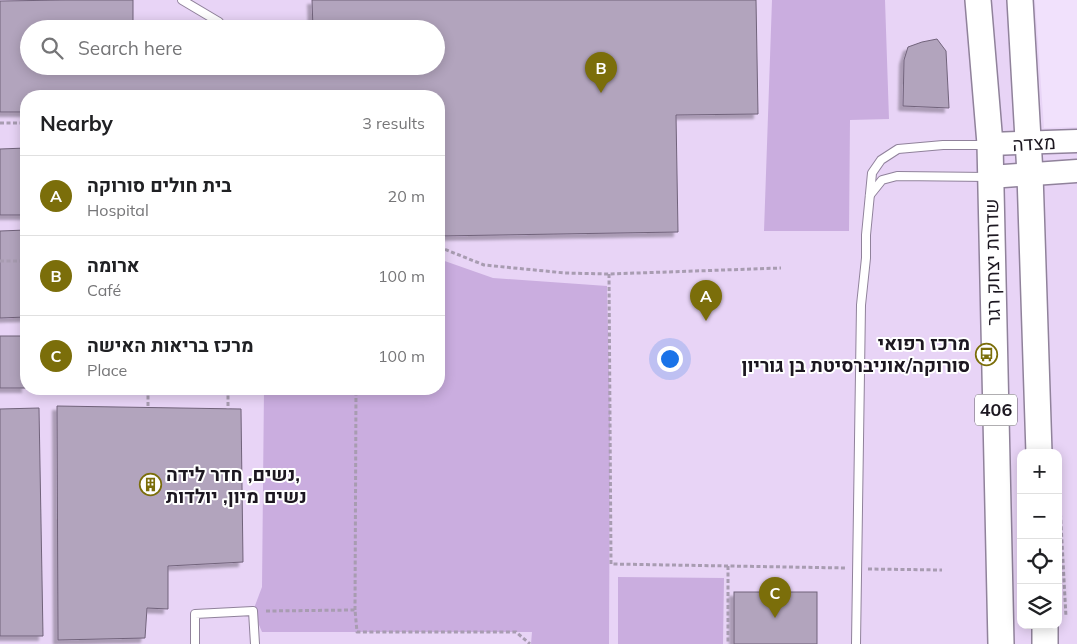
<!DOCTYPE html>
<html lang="en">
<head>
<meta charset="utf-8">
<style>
  body { margin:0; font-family:Mulish,Heebo,sans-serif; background:#f2f2f2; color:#202124 }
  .controls { position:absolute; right:15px; bottom:15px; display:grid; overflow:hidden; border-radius:10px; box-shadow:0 2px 12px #0003 }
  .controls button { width:45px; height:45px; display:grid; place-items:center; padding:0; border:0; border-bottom:1px solid #e0e0e0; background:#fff; color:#202124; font:25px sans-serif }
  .you { position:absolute; left:669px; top:358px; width:18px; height:18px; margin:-12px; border:4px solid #fff; border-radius:50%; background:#1a73e8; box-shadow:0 0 0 8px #1a73e833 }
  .badge { display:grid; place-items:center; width:32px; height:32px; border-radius:50%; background:#7b6e0a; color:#fff; font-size:16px; font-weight:700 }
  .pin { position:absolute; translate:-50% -41px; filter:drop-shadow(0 1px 2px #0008) }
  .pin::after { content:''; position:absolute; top:26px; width:18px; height:15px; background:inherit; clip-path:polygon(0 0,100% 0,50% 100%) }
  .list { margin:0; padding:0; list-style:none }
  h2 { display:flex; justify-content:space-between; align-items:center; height:65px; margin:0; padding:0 20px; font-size:21px }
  h2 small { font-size:16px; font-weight:400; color:#757577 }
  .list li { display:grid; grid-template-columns:32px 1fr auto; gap:15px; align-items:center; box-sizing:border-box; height:80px; padding:0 20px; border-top:1px solid #e0e0e0 }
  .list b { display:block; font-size:19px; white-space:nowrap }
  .list p { margin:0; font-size:16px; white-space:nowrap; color:#757577 }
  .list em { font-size:16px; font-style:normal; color:#757577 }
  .icon { flex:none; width:28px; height:28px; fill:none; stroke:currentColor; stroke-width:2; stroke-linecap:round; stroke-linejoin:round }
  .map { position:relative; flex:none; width:1077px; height:644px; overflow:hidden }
  .search { position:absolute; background:#fff; box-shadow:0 2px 12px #0003; left:20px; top:20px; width:425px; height:55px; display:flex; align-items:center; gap:12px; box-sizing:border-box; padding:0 18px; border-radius:28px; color:#757577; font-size:19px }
  .panel { position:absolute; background:#fff; box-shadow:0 2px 12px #0003; left:20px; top:90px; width:425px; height:305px; border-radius:20px }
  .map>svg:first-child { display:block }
  .built { fill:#e8d4f6; fill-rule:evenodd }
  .green { fill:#caaddf }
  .building { fill:#b2a4bd; stroke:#71637b; filter:url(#shadow) }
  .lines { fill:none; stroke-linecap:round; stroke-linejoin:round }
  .lane-casing { stroke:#90829b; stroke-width:10 }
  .secondary-casing { stroke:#90829b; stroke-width:25 }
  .primary-casing { stroke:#90829b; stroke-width:28 }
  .path { stroke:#a89cb1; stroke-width:3; stroke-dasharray:4 2.5; stroke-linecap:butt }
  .lane { stroke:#fff; stroke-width:8 }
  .secondary { stroke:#fff; stroke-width:22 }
  .primary { stroke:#fff; stroke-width:25 }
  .labels { text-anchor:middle; stroke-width:4; stroke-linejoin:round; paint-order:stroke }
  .shield { fill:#fff; stroke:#605d63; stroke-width:1 }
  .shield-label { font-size:18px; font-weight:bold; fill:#1c1720 }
  .street-label { font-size:19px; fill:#1c1720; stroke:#fff }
  .poi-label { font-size:19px; font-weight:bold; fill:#1c1720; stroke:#fff; text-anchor:end }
</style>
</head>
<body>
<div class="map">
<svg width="1077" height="644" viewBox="0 0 1077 644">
  <defs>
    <filter id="shadow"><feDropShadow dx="-4.5" dy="4.5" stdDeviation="1" flood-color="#0004"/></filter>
  </defs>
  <rect width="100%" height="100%" fill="#f1e1fc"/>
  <path class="built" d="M0 0H1035L1044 128 1077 127V644H0ZM29 29H436V66H29ZM26 96H439V389H26ZM1021 453H1058V625H1021Z"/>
  <g class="green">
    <path d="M772 0H885L889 119 850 120 849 231H764Z"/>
    <path d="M439 259 493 278 607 286 610 418 609 644H531L532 632H262L253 611 262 587 264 389H439Z"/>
    <path d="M618 577 724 578 723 644H618Z"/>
  </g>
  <g class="building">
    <path d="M65 0H133V29H29V66H436V29H313L312 0H756L758 114 676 115 678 232 439 236V96H26V112H0V1Z"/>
    <path d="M937 39 946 51 949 108 903 106 904 60 908 47 922 42Z"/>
    <path d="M26 148V215H0V149Z"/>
    <path d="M26 230V317L0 318V231Z"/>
    <rect x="0" y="336" width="26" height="52"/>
    <path d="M57 406 241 409 243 562 168 566V609L147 608 145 638 58 640Z"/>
    <path d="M39 408 43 636H0V409Z"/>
    <rect x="734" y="592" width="83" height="52"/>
  </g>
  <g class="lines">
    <defs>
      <g id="lane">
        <path d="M182 0 219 22"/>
        <path d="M870 195 882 180 897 176 988 177"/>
        <path d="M195 644V614L253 611 255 644"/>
        <path d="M856 644 861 305 866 258V235L872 173 881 160 898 149 943 145H986"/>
      </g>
      <g id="secondary">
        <path d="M990 144 1077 141"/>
        <path d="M990 177 1077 171"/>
      </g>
      <g id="primary">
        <path d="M978 0 990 144 1001 644"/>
        <path d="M1020 0 1030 174 1039 453"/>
        <path d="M1045 625V644"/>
      </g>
    </defs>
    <use href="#lane" class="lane-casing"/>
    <use href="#secondary" class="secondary-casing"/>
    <use href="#primary" class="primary-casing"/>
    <g class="path">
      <path d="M0 123H26"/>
      <path d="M439 247 484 265 565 273 609 274 781 268"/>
      <path d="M0 261H26"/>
      <path d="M609 274 611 564 847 568"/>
      <path d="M148 389V408"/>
      <path d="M228 389V409"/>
      <path d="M1058 468 1066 617"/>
      <path d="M728 566V644"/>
      <path d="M868 569 942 570"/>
      <path d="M355 610 356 389"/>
      <path d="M266 611 355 610 357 632H516L530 644"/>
    </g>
    <use href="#lane" class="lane"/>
    <use href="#secondary" class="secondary"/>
    <use href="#primary" class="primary"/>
  </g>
  <defs>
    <symbol id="bus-ring" viewBox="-11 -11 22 22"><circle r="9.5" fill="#fff" stroke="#7b6e0a" stroke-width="1.5"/><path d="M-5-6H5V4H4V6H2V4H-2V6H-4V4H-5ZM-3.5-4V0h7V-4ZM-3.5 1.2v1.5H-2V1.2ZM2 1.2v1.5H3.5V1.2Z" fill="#7b6e0a"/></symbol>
    <symbol id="building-ring" viewBox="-11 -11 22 22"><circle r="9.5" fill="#fff" stroke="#7b6e0a" stroke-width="1.5"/><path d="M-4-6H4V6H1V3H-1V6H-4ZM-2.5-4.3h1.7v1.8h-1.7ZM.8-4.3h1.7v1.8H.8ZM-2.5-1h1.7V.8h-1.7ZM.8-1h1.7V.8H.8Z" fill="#7b6e0a"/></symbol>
  </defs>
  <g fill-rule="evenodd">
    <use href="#bus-ring" x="974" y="342" width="25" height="25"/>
    <use href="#building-ring" x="138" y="472" width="25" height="25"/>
  </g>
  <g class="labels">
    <rect class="shield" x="975" y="394.5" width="42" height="31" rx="4"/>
    <g class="shield-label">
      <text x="996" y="416">406</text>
    </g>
    <g class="street-label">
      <text transform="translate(1034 143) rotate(-3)" y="7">מצדה</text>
      <text transform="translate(992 262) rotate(-91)" y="7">שדרות יצחק רגר</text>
    </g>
    <g class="poi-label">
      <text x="970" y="350">מרכז רפואי<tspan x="970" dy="22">סורוקה/אוניברסיטת בן גוריון</tspan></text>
      <text x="166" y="481" text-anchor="start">נשים, חדר לידה,<tspan x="166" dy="22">נשים מיון, יולדות</tspan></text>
    </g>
  </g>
</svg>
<div class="controls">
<button>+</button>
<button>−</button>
<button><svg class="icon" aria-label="locate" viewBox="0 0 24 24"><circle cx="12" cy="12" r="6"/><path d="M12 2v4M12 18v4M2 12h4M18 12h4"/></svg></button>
<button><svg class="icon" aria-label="layers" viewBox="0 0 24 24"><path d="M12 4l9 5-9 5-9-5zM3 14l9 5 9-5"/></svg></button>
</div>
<div class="you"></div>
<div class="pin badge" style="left:706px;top:321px">A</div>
<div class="pin badge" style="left:601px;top:93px">B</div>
<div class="pin badge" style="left:775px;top:618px">C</div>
<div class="search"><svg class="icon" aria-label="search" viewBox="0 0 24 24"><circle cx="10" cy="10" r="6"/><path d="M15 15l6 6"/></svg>Search here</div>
<section class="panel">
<h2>Nearby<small>3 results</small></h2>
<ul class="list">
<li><span class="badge">A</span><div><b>בית חולים סורוקה</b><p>Hospital</p></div><em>20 m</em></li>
<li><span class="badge">B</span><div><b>ארומה</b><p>Café</p></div><em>100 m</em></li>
<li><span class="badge">C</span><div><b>מרכז בריאות האישה</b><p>Place</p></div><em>100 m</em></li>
</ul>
</section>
</div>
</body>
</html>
